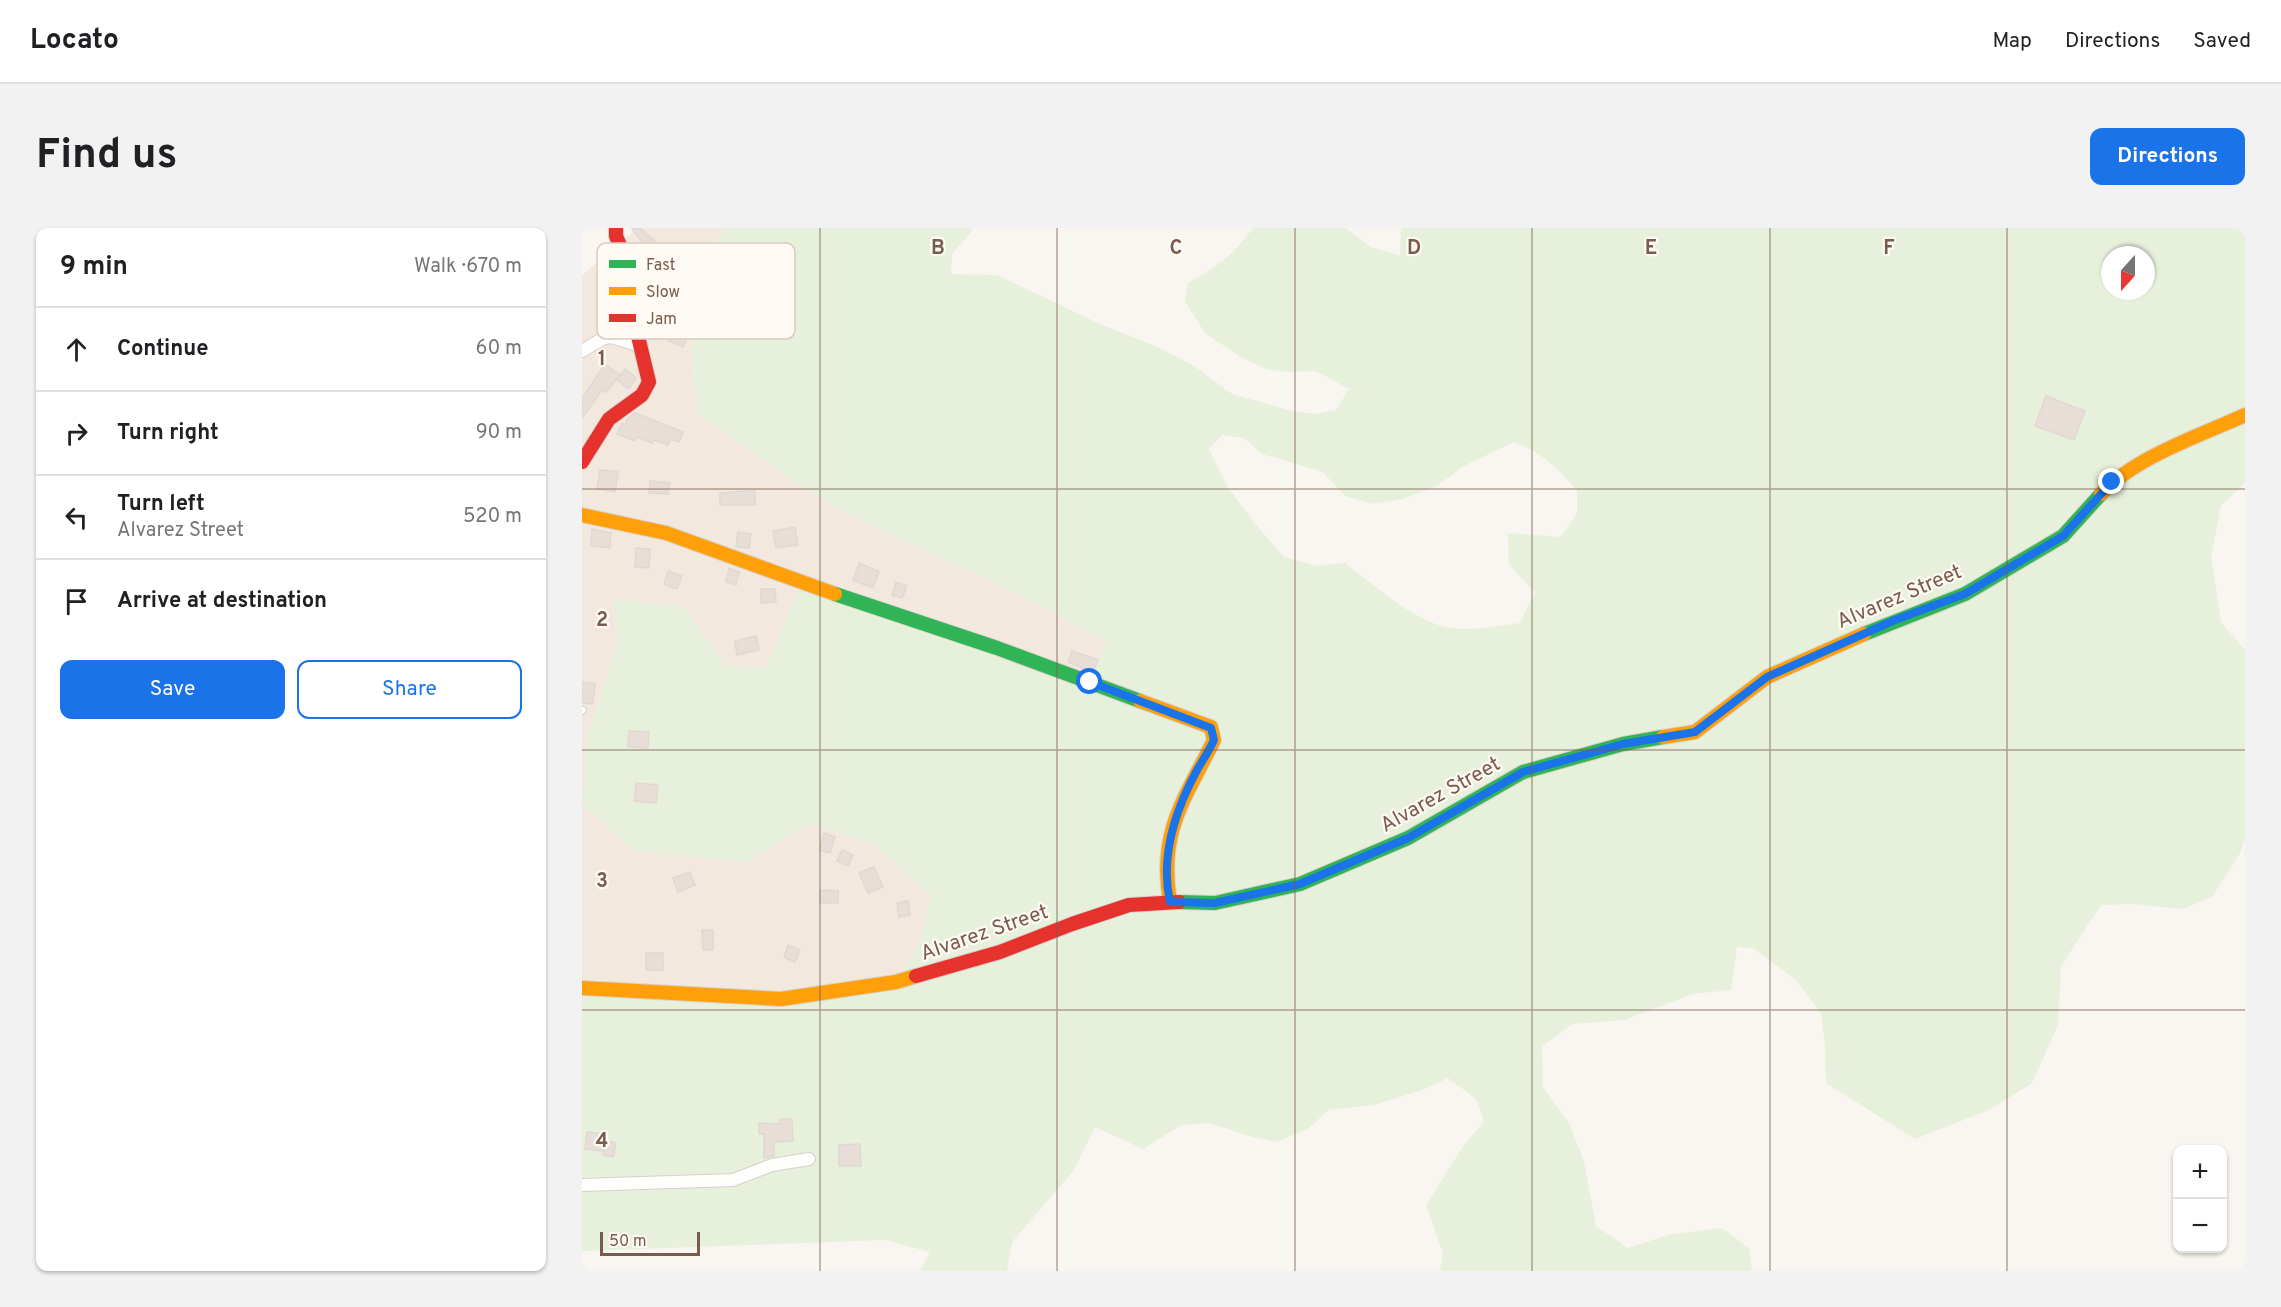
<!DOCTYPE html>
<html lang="en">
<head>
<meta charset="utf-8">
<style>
  body { margin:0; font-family:Overpass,sans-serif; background:#f2f2f2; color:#202124 }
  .controls { position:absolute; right:18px; bottom:18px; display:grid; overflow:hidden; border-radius:12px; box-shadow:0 2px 4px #0004 }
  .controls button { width:54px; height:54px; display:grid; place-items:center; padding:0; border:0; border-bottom:2px solid #e0e0e0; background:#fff; color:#202124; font:30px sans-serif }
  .compass { position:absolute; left:1519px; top:18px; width:54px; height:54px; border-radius:50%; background:#fff; box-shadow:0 2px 4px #0004; rotate:201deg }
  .scale { position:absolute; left:18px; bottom:15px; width:100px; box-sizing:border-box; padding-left:6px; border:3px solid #7a5c4d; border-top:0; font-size:16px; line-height:21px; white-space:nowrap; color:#7a5c4d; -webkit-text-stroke:4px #fffaf3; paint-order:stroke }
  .stop { position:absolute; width:18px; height:18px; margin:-14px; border:4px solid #1a73e8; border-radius:50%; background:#fff }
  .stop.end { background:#1a73e8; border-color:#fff; box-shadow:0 2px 6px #0008 }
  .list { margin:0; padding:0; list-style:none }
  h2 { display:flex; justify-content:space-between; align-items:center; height:78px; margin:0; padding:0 24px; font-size:26px }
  h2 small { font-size:20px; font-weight:400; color:#757577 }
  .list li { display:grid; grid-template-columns:39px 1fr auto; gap:18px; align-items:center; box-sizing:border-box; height:84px; padding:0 24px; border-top:2px solid #e0e0e0 }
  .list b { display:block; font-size:22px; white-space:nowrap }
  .list p { margin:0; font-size:20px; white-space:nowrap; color:#757577 }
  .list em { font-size:20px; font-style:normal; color:#757577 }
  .actions { display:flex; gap:12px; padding:18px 24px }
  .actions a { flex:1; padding:14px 0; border:2px solid #1a73e8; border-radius:12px; text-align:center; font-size:21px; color:#1a73e8 }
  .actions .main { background:#1a73e8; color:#fff }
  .icon { flex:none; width:33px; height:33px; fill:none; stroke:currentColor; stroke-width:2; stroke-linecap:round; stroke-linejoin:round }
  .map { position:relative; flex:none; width:1663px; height:1043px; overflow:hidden; border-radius:12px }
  header { display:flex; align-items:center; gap:36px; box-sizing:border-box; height:84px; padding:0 30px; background:#fff; border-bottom:2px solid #e0e0e0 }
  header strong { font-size:28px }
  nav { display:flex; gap:33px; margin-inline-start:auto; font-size:21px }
  .intro { display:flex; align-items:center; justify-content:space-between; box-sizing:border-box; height:144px; padding:0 36px }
  h1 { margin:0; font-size:42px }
  .button { padding:15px 27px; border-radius:12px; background:#1a73e8; color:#fff; font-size:21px; font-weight:700 }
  main { display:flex; gap:36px; padding:0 36px }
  aside { flex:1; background:#fff; border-radius:12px; box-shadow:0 2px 4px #0004 }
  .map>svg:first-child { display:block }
  .residential { fill:#f2e8de }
  .green { fill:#e7f0db; fill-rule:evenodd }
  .building { fill:#e6ded7; stroke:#e2d8d2; stroke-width:1.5 }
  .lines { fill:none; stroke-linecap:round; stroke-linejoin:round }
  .lane-casing { stroke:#d7d1cb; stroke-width:8 }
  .street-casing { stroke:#d7d1cb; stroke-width:14 }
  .fast-casing { stroke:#d9d2cb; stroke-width:16 }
  .slow-casing { stroke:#d9d2cb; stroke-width:16 }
  .jam-casing { stroke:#d9d2cb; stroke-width:16 }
  .lane { stroke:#fefefd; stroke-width:6 }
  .street { stroke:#fefefd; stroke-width:12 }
  .fast { stroke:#30b455; stroke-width:14 }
  .slow { stroke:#ff9f0a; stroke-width:14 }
  .jam { stroke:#e5322d; stroke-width:14 }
  .route { stroke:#1a73e8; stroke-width:8 }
  .grid { fill:none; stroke:#7a5c4d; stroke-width:1.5; stroke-opacity:0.55 }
  .labels { text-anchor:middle; stroke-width:4.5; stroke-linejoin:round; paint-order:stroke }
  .street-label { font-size:21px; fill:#7a5c4d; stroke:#fffaf3 }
  .key { fill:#fffaf3; stroke:#d7cbc1; stroke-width:1.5 }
  .key-label { font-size:16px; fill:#7a5c4d }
  .grid-label { font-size:20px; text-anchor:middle; font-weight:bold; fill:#7a5c4d; stroke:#fffaf3; stroke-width:4.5; stroke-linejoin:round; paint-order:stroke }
</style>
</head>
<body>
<header>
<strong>Locato</strong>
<nav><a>Map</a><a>Directions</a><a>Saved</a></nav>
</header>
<div class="intro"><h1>Find us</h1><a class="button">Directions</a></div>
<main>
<aside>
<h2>9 min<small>Walk · 670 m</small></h2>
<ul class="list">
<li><svg class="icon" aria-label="ahead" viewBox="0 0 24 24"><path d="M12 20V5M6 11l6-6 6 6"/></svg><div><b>Continue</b></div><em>60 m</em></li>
<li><svg class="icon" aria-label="right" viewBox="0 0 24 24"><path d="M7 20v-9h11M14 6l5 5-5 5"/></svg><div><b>Turn right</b></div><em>90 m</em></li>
<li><svg class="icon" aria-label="left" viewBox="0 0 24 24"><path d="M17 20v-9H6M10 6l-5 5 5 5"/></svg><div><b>Turn left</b><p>Alvarez Street</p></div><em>520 m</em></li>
<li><svg class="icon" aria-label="arrive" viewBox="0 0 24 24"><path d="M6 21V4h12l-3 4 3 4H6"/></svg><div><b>Arrive at destination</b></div></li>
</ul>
<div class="actions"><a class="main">Save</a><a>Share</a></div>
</aside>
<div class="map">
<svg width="1663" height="1043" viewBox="0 0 1663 1043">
  <rect width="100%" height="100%" fill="#f9f5f0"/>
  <path class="residential" d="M56 0H147L135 11 107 67 114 184 198 244 257 282 406 352 525 413 508 454 143 437 100 377 31 372 35 417 5 513 166 634 226 595 292 616 349 668 337 718 314 754 199 771 0 759V47Z"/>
  <path class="green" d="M147 0H390L389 4 370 26 369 46 415 47 520 97 576 119 612 138 650 166 709 183 733 186 754 182 767 161 734 143 706 144 684 141 657 128 623 105 603 73 606 55C637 38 650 28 671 0H764L790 20 818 27 819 0H1663V255L1639 278 1629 329 1639 394 1663 422V610L1658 625 1630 669 1601 681 1551 676 1519 677 1479 738 1476 797 1450 855 1407 882 1333 911 1244 855 1243 816 1239 785 1215 753 1171 720 1155 719 1149 762 1110 766 1043 792 991 796 960 818 961 859 988 897 1002 934 1014 998 1046 1020 1086 1007 1140 1000 1167 1020 1170 1043H858L861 1025 844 977 880 920 902 893 894 871 866 850 840 862 792 877 746 882 727 900 695 914 668 908 627 895 599 897 561 921 513 899 492 942 430 1014 425 1043H338L348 1024 303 1012 0 1023V760L199 771 313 754 337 718 349 668 292 616 227 595 166 634 52 623 1 577 5 513 35 417 31 372 100 377 143 437 184 439 220 355 508 454 525 413 406 352 257 282 198 244 114 184 107 67 135 11ZM1528 27H1564V63H1528ZM640 207 662 210 680 226 741 244 763 268 791 276 821 271 855 258 882 238 932 214C958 223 977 241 995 263V285L979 309 926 305 927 337 953 364 938 395C916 398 891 403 869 400 832 394 792 357 763 335L735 338 702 329 673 296 645 258 627 221Z"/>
  <g class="building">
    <path d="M58 0 97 34 87 45 73 33 74 31 50 1Z"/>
    <path d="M94 99 107 105 101 119 87 113Z"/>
    <path d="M23 136 38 147 24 164 20 162 0 190V170Z"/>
    <path d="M43 141 54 150 47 161 35 152Z"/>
    <path d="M1464 168 1503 183 1492 212 1453 198Z"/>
    <path d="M53 185 101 204 97 214 89 211 86 217 72 212 70 215 55 209 53 213 35 206 40 195 43 197 46 190Z"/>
    <path d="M18 242 36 244 33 264 15 261Z"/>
    <path d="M68 253 88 255 86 266 67 265Z"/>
    <path d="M173 262V277H138V265Z"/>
    <path d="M213 299 216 317 194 320 191 303Z"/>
    <path d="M10 301 29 305 28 320 9 318Z"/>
    <path d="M156 304 169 306 167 320 154 319Z"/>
    <path d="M54 320 68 321 67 340 53 339Z"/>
    <path d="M277 335 297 344 291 360 271 352Z"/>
    <path d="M147 340 157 344 154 357 144 354Z"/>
    <path d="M86 343 100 348 95 361 82 356Z"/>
    <path d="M314 354 325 358 320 370 310 367Z"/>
    <path d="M179 361H193L194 374 179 375Z"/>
    <path d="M174 408 177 422 155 427 153 413Z"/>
    <path d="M490 423 516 432 511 444 486 434Z"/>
    <path d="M0 454 13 456 11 476 0 475Z"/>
    <path d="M47 503 67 504 66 520 46 519Z"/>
    <path d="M54 555 76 557 74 575 52 573Z"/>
    <path d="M242 605 253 609 248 625 237 622Z"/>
    <path d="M260 622 271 627 266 638 255 633Z"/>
    <path d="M292 639 301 659 286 665 277 645Z"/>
    <path d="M108 644 113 657 96 664 91 650Z"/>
    <path d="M238 662 256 663V675H238Z"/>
    <path d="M326 673 328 687 317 689 315 675Z"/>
    <path d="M120 702H131V722H121Z"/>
    <path d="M206 717 218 722 213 734 202 729Z"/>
    <rect x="64" y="725" width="17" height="17"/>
    <path d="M198 891H210L211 913 192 914V928L182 930V906H177V895L198 896Z"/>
    <path d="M5 904 22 906V912L34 915 31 929 21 927 22 923 3 921Z"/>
    <path d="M278 916 279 938H257V917Z"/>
  </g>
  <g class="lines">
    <defs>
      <path id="lane" d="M0 483 1 482"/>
      <g id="street">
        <path d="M0 123 20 111 29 109 59 118"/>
        <path d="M0 957 151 952 190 937 227 931"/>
      </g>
      <g id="fast">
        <path d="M253 366 415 420 558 473"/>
        <path d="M1282 406 1383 366 1481 308 1519 266"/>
        <path d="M597 674 633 675 718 656 826 610 941 544 1041 516 1081 509"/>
      </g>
      <g id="slow">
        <path d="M1519 266C1553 229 1617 208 1663 187"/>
        <path d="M0 287 84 305 253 366"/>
        <path d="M558 473 629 499 632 512C603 571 576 603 588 674"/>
        <path d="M1081 509 1113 504 1185 449 1282 406"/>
        <path d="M0 760 199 771 314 754 334 748"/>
      </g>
      <g id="jam">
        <path d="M0 234 27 191 60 167 67 154 53 96 46 37 34 8V0"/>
        <path d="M334 748 418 724 490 696 547 677 597 674"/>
      </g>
    </defs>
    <use href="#lane" class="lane-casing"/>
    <use href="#street" class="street-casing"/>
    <use href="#fast" class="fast-casing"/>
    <use href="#slow" class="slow-casing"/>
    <use href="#jam" class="jam-casing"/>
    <use href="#lane" class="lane"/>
    <use href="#street" class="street"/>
    <use href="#fast" class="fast"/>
    <use href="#slow" class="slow"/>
    <use href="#jam" class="jam"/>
  </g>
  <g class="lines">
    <path class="route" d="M508 454 629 500 632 512C627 523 620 533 614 544 593 583 578 629 588 674L633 675 718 656 826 610 941 544 1041 516 1113 504 1185 449 1313 392 1383 366 1481 308 1530 254"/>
  </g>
  <path class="grid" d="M238 0V1043M475 0V1043M713 0V1043M950 0V1043M1188 0V1043M1425 0V1043M0 261H1663M0 522H1663M0 782H1663"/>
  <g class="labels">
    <g class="street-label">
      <text transform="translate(1317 368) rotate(-23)" y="7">Alvarez Street</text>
      <text transform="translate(858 566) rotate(-29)" y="7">Alvarez Street</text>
      <text transform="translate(402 704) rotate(-19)" y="7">Alvarez Street</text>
    </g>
  </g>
  <rect x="15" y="15" width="198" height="96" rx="9" class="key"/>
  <rect x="27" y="32" width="27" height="8" fill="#30b455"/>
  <rect x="27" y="59" width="27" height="8" fill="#ff9f0a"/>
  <rect x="27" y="86" width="27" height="8" fill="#e5322d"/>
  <g class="key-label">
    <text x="64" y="42">Fast</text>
    <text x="64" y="69">Slow</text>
    <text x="64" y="96">Jam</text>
  </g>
  <g class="grid-label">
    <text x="356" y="26">B</text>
    <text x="594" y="26">C</text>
    <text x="832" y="26">D</text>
    <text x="1069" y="26">E</text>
    <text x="1307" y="26">F</text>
    <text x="20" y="137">1</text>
    <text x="20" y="398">2</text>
    <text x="20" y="659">3</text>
    <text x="20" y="919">4</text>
  </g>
</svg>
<div class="controls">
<button>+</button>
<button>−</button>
</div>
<svg class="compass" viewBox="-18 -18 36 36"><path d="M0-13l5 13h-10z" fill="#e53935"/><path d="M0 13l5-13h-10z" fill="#757577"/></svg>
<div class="scale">50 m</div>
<div class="stop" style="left:508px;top:454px"></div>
<div class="stop end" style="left:1530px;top:254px"></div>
</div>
</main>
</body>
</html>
